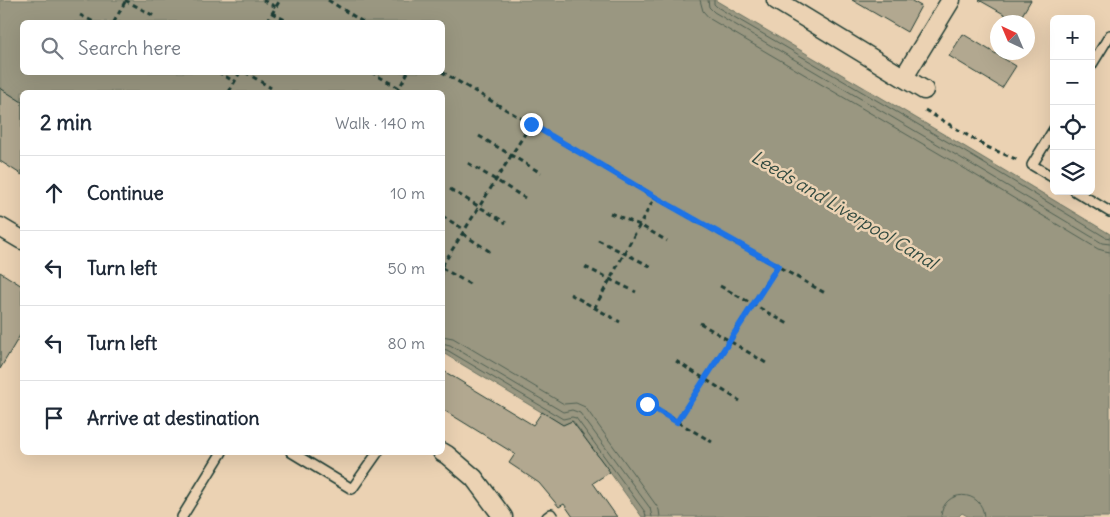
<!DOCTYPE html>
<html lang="en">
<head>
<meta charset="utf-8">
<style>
  body { margin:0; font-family:Delius,sans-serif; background:#f6f6f7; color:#1f2937 }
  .controls { position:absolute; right:15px; top:15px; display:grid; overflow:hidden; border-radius:8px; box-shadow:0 5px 20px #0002 }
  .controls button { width:45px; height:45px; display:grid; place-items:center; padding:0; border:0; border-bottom:1px solid #e0e1e3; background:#fff; color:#1f2937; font:25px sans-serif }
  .compass { position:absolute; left:990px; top:15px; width:45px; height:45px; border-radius:50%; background:#fff; box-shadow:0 5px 20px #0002; rotate:316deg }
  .stop { position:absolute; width:15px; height:15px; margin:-11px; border:4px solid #1a73e8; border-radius:50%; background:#fff }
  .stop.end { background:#1a73e8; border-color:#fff; box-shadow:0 1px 5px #0008 }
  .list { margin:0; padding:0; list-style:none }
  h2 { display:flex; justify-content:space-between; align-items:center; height:65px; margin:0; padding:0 20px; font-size:21px }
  h2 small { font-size:16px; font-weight:400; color:#747a83 }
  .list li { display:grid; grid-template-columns:32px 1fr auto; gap:15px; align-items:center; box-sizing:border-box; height:75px; padding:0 20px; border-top:1px solid #e0e1e3 }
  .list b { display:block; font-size:19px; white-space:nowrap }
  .list em { font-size:16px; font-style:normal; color:#747a83 }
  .icon { flex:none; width:28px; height:28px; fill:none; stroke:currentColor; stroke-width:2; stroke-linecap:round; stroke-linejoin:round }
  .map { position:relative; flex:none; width:1110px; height:517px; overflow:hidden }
  .search { position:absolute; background:#fff; box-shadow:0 5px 20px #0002; left:20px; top:20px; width:425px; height:55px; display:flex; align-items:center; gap:12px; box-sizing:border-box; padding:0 18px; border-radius:8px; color:#747a83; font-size:19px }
  .panel { position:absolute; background:#fff; box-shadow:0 5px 20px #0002; left:20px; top:90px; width:425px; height:365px; border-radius:8px }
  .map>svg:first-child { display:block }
  .water { fill:#9a9781; stroke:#697362; fill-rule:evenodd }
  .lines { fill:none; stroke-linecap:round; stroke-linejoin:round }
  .shore { stroke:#506153; stroke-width:1 }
  .building { fill:#b2a890; stroke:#1f3d34 }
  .service-casing { stroke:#1f3d34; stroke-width:12 }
  .minor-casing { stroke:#1f3d34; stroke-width:21 }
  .path { stroke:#1f3d34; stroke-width:3; stroke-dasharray:5 4; stroke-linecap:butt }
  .service { stroke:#ebd2b3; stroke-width:9 }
  .minor { stroke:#ebd2b3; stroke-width:18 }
  .route { stroke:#1a73e8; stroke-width:6 }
  .labels { text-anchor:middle; stroke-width:5; stroke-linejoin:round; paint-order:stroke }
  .water-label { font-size:18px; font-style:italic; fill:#314a40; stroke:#ebd2b3 }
</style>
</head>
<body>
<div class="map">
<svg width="1110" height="517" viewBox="0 0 1110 517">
  <rect width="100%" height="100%" fill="#ebd2b3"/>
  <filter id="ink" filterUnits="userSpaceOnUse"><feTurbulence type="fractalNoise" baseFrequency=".02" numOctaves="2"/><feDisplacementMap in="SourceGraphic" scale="10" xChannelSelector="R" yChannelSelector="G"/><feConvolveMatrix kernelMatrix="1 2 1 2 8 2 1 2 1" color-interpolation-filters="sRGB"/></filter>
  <g filter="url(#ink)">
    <path class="water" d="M0 0H715L967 148 1110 234V517H969L962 513 958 517H642L573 421 563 425 443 353 442 92H22V102L0 88ZM22 22H442V72H22Z"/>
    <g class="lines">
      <g class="shore">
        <path d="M700 0 703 11 710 19 957 164 1098 249 1105 251 1110 252"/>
        <path d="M708 0 709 7 714 12 961 158 1102 243 1110 244"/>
        <path d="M714 0V4L717 7 965 152 1105 237 1110 238"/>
        <path d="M442 336 453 338 564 404 576 403 585 407 656 505 659 510 660 517"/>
        <path d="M442 343 450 345 563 412 572 410 580 413 650 508 652 517"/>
        <path d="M442 349 447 350 563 419 572 417 576 418 645 512 646 517"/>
        <path d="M941 517C942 488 983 488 984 517"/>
      </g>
    </g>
    <g class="building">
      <path d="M852 0H910L921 6 907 32Z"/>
      <path d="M979 0H1031L1018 22Z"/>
      <path d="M963 34 1016 66 1002 88 949 56Z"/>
      <path d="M0 88 22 102V175L0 161Z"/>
      <path d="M0 272 22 286V332L0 369Z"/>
      <path d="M442 370 533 425 542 412 563 425 572 421 610 472 593 483 617 517H573L564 504 559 507 539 483 509 463 515 454 442 409Z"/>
    </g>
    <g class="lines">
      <defs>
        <g id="service">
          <path d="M1091 66 1110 35"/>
          <path d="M1054 129 1032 165 1054 178"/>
          <path d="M1075 191 1110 212"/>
          <path d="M291 452 352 489 378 452"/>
          <path d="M182 517 222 452"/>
          <path d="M547 517 551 514 553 517"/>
        </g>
        <g id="minor">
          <path d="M776 0 924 90"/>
          <path d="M904 77 951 0"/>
          <path d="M0 227 22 240"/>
          <path d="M442 452 447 455 474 478 503 517"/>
        </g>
      </defs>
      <use href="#service" class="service-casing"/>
      <use href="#minor" class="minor-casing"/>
      <g class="path">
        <path d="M125 0 154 16"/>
        <path d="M263 0 276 7"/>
        <path d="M328 0 363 22"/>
        <path d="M272 13 289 22"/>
        <path d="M80 15 94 22"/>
        <path d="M242 20 246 22"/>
        <path d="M114 22 126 0"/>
        <path d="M267 22 280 0"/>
        <path d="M218 72 235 82"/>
        <path d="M245 72 271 88"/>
        <path d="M371 72 406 92"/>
        <path d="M442 72 655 197 595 307"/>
        <path d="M229 92 240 72"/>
        <path d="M397 92 408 72"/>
        <path d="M925 110 987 147 1018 160"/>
        <path d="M479 136 541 173"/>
        <path d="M468 163 525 198"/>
        <path d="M450 189 506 223"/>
        <path d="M655 197 825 293"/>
        <path d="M610 213 640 225 667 241"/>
        <path d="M442 216 465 230"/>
        <path d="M463 234 492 253"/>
        <path d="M598 240 654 268"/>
        <path d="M442 266 531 124"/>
        <path d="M585 267 636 292"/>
        <path d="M442 268 473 286"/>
        <path d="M720 286 790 325"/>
        <path d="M570 294 620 322"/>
        <path d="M700 323 766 363"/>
        <path d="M676 361 740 401"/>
        <path d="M647 404 712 442"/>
        <path d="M677 422 778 266"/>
      </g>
      <use href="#service" class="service"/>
      <use href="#minor" class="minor"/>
    </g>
  </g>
  <g class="lines" filter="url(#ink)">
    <path class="route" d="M531 124 655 197 778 266 677 422 647 404"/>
  </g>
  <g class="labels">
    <g class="water-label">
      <text transform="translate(844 210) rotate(31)" y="6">Leeds and Liverpool Canal</text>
    </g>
  </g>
</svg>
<div class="controls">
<button>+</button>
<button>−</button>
<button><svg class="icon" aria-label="locate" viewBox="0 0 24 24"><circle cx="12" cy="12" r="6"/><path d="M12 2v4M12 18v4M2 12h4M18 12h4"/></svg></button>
<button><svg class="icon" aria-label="layers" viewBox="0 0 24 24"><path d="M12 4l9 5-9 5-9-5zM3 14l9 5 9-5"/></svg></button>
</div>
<svg class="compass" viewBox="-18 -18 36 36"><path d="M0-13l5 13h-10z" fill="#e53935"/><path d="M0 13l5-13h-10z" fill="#747a83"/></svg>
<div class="stop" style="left:647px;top:404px"></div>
<div class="stop end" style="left:531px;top:124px"></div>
<div class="search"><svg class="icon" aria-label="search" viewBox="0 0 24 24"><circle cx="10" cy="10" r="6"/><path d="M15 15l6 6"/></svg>Search here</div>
<section class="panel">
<h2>2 min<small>Walk · 140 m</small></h2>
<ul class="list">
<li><svg class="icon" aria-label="ahead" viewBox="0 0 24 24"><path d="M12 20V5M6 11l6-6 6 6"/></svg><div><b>Continue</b></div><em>10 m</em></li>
<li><svg class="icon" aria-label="left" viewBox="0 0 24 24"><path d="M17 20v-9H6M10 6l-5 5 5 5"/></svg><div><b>Turn left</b></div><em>50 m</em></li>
<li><svg class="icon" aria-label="left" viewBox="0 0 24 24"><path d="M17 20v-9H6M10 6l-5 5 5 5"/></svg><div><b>Turn left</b></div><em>80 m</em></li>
<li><svg class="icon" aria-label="arrive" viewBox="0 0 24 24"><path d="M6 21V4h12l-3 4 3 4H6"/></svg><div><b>Arrive at destination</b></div></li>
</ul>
</section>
</div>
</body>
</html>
